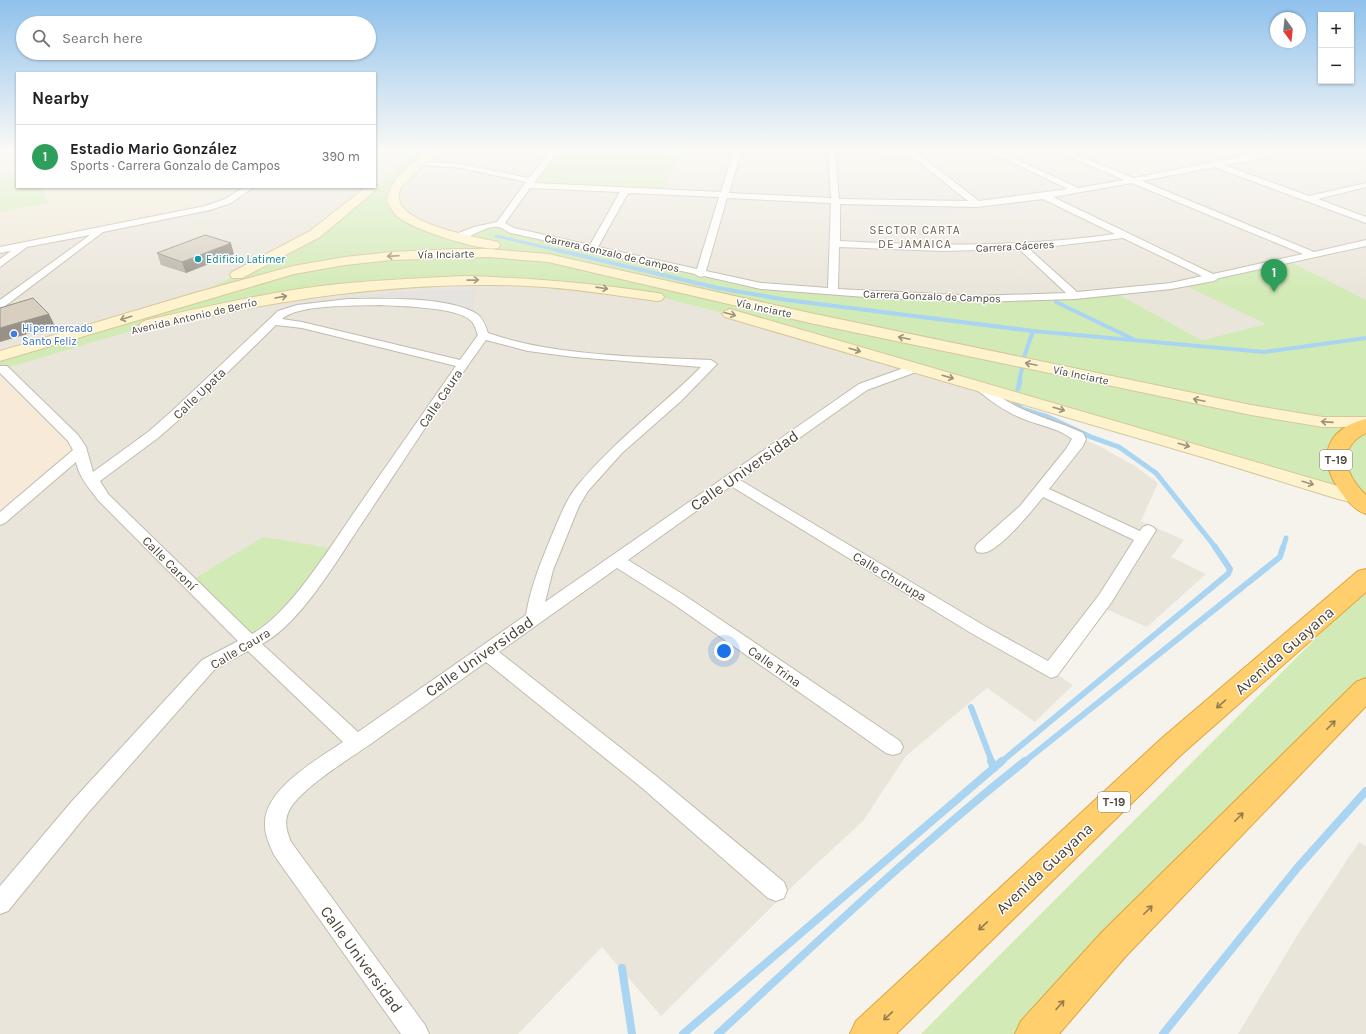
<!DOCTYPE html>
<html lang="en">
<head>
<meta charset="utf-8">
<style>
  body { margin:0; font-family:Karla,sans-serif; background:#f6f6f6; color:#202124 }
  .controls { position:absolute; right:12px; top:12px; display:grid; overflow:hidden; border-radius:0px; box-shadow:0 1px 3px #0004 }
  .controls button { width:36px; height:36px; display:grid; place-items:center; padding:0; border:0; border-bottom:1px solid #e0e0e0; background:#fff; color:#202124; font:20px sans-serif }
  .compass { position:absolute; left:1270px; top:12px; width:36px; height:36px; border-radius:50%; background:#fff; box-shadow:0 1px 3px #0004; rotate:165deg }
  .you { position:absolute; left:724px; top:651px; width:14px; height:14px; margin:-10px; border:3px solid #fff; border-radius:50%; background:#1a73e8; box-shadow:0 0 0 6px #1a73e833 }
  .badge { display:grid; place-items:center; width:26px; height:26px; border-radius:50%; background:#111827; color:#fff; font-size:13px; font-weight:700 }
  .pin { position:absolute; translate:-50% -33px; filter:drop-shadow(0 1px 2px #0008) }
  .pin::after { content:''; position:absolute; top:21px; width:14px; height:12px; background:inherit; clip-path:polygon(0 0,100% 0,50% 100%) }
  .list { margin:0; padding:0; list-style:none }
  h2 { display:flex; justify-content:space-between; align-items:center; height:52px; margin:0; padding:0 16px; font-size:17px }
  h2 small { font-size:13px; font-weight:400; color:#757577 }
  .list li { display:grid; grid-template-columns:26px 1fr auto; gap:12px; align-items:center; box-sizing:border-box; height:64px; padding:0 16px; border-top:1px solid #e0e0e0 }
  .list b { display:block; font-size:15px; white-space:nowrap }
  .list p { margin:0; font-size:13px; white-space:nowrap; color:#757577 }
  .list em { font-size:13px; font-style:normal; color:#757577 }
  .icon { flex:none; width:22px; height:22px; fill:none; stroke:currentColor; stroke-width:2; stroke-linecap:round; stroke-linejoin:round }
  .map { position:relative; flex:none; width:1366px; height:1034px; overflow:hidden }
  .search { position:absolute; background:#fff; box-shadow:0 1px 3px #0004; left:16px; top:16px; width:360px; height:44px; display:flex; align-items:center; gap:10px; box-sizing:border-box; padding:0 14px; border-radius:22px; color:#757577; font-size:15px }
  .panel { position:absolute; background:#fff; box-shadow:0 1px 3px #0004; left:16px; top:72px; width:360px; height:116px; border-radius:0px }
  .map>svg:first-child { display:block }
  .residential { fill:#eae5da }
  .commercial { fill:#f7ead8 }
  .education { fill:#efe8d6 }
  .green { fill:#d2eab5 }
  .parking { fill:#e5e3e0 }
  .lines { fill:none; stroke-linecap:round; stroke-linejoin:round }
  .stream-far4 { stroke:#a9d4f2; stroke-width:3 }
  .stream-far3 { stroke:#a9d4f2; stroke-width:4 }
  .stream-far2 { stroke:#a9d4f2; stroke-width:5 }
  .stream-far1 { stroke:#a9d4f2; stroke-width:6 }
  .stream { stroke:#a9d4f2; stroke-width:8 }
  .street-casing { stroke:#c2bbae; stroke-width:2 }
  .secondary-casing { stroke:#d6c79b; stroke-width:2 }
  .highway-casing { stroke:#e0a43c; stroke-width:2 }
  .street { fill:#fff; fill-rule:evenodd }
  .secondary { fill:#fff3cd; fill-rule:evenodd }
  .highway { fill:#ffcf6e; fill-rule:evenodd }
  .wall { fill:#bab2a6 }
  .shaded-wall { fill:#979187 }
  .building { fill:#d8cfc1; stroke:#979187 }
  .oneway { stroke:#9c937c }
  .oneway2 { stroke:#937c4e }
  .culture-dot { fill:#0f9aa8; stroke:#fff; stroke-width:1.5 }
  .shop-dot { fill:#3f7fe0; stroke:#fff; stroke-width:1.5 }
  .labels { text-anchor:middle; stroke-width:3; stroke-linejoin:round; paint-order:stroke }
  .far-street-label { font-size:11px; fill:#4b4439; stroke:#fff }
  .far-culture-label { font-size:11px; fill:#0d838f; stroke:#fff; text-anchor:start }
  .far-shop-label { font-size:11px; fill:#366cbe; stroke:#fff; text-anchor:start }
  .far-neighbourhood-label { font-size:12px; letter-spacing:1px; fill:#6e6250; stroke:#fff }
  .shield { fill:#fff; stroke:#817c74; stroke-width:1 }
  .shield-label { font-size:12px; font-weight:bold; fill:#4b4439 }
  .street-label { font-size:13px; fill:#4b4439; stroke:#fff }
  .near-street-label { font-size:16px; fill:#4b4439; stroke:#fff }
</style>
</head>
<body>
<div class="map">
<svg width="1366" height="1034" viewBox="0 0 1366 1034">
  <rect width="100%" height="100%" fill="#f6f3ec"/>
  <g class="residential">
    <path d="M0 149H17V187H373L348 208 237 275 213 286 163 307 0 356Z"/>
    <path d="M375 149H417L375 186Z"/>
    <path d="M436 149H1366V333L1266 324 1202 340 1116 293 1010 299 796 290 459 236 408 219 394 189Z"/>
    <path d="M470 280 659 297 731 315 981 387 1001 403 1099 446 1135 466 1158 483 1141 521 1184 540 1171 557 1206 574 1147 627 1099 606 1052 671 1073 685 1035 722 987 688 906 756 863 821 798 881 661 1016 602 947 518 1034H0V520L3 369 138 328 245 303Z"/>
    <path d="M1359 842 1366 846V1034H1238L1298 934Z"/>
  </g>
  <path class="commercial" d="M0 370 79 447 0 520Z"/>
  <g class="education">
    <path d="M0 149H17V187H250L219 204 0 250Z"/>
    <path d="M577 149H690L687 154Z"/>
    <path d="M1056 149H1286L1268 154 1133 181Z"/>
  </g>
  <g class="green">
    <path d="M417 149H436L394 189 403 215 459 236 500 224 746 284 949 298 1116 293 1202 340 1266 324 1182 284 1289 261 1366 300V507L1360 502 731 315 659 297 583 286 392 283 164 321 0 370V356L163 307 213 286 271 259 375 187Z"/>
    <path d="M556 149 679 154 663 192 528 185Z"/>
    <path d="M0 174 17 175V187H41L49 203 0 212Z"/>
    <path d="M263 537 337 549 292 609 249 642 189 582Z"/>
    <path d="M1366 592V683L1022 1034H921L1338 616Z"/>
  </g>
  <g class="parking">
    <path d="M1022 200 1035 209 1004 212 993 203Z"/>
    <path d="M870 203 949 204 955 214 872 213Z"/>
    <path d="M435 289H477L473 305V317L423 305H305L303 301Z"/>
  </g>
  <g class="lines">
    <path class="stream-far4" d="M496 236 561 251"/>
    <g class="stream-far3">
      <path d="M557 250 718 288 787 300 1033 331 1264 352 1366 338"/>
      <path d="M1056 302 1133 339"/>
      <path d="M1024 357 1033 331"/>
      <path d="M1019 382 1022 368"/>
    </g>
    <g class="stream-far2">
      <path d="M1018 389 1020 381"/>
      <path d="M1015 402 1022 409 1048 417 1091 437 1119 447 1156 473 1216 548"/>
      <path d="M1283 548 1286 538"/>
    </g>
    <g class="stream-far1">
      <path d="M971 707 992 762"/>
      <path d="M1001 762 1228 574 1230 569 1215 547"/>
      <path d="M1024 762 1280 557 1283 547"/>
    </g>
    <g class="stream">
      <path d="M991 761 994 768"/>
      <path d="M622 968 632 1034"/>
      <path d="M683 1034 1002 761"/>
      <path d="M718 1034C818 941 918 846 1025 761"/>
      <path d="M1163 1034 1298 867 1366 791"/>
    </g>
    <defs>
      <g id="street">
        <path d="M552 149H560L534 183 721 192 734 149H742L729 193 831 198 828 153 772 151 768 149H951L947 151 917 153 979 201 1068 189 985 149H995L1078 188 1124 180 1052 149H1062L1134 178 1277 149H1290L1253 160 1224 165 1309 196 1366 183V187L1318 199 1366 217V223L1214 167 1142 181 1314 252 1366 240V246L1219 278 1214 281 1171 289 1075 299 977 302 878 298 761 289 704 276 700 277 695 274 511 233C507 232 503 228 499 227 485 224 469 241 456 238V234L474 227 497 222 526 182 461 168 420 165 416 163 420 161 461 164 529 178ZM835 153 909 154 968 201 839 199ZM1132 183 1303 254 1213 274 1053 197ZM530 188 620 192 590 245 514 228 505 223ZM628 193 719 197 697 269 598 247ZM727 198 831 203 828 288 761 283 706 271ZM1043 199 1115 234C1023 247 932 246 840 241V204L977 207ZM1123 238 1202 276 1171 283 1077 292 1029 249ZM839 247 943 251 1019 249 1066 293 977 296 838 289Z"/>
        <path d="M244 187H254L231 203 210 210 103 232 4 307 0 308V300L90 235 27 247 0 267V259L11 251 0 253V247L205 206 225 199Z"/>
        <path d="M348 299C383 299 448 296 477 314 483 318 486 327 488 333 552 356 643 357 711 360L717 364 681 401 622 453 588 491 579 506 553 570 545 602 859 384 915 364 919 365 921 368 919 371 867 390 740 480 983 625 1048 661 1099 595 1134 540 1043 497C1032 511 1002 547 987 552 983 553 981 553 977 552L975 548 977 544 1020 506 1066 449 1072 439C1059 428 1037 425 1021 418 1004 411 991 401 977 390L975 387 977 384C988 382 996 394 1005 400 1029 415 1058 421 1083 433L1086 439 1083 446 1049 489 1140 531 1143 527 1148 525 1153 527 1156 530 1111 603 1057 676 1051 678 971 633 731 486 628 560 684 595 900 741 903 747 900 753 893 755 886 753 672 603 617 568 499 652 655 775 784 882 787 890 784 898 776 901 768 898 641 787 486 662C448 689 410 716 372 743 352 757 296 791 288 813 284 822 287 833 291 842L425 1025 429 1034H401L274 855C270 845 264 834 265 822 266 788 318 759 343 742L248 651 214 670 87 814 8 911 0 914V886L73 800 202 660 238 641 98 500C89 488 79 477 76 462L5 523 0 525V512L73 450 68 441 0 373V366H7L78 435 86 447 93 472 148 432 172 411 278 311 297 305ZM379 305C398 306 459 307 471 321 475 324 476 331 478 335L460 360 302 322 282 319C297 304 357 306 379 305ZM276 325 302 328 456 366C422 415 387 465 353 514 329 549 288 615 252 634L108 494 100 481 158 438 182 417ZM486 340 528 351 574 357 701 367C661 407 614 441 578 485 567 498 561 514 555 528 543 557 531 584 526 615L358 732 262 644C301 623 337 560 362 523 403 462 443 399 486 340Z"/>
      </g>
      <g id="secondary">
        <path d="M430 149H441L402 186C380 222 477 237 498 242L500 245 498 248C481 252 408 228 396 215 392 211 390 206 387 202 390 176 412 165 430 149Z"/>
        <path d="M375 184 379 187 377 189 320 237 242 278H232L230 275 232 272 310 231 366 187H375Z"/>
        <path d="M456 249H488L548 254 810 313 1251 405 1323 417H1366V427H1323L1251 415 810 323 548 262 488 257 392 260 345 265 294 274 0 361V351L198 292 293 266 345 257 392 252Z"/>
        <path d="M465 276C530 278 593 283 657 293L662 294 664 297 662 300 657 301C614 295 571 288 528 286 398 280 273 300 147 330L142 328 139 325 142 322 147 320C210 306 273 291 338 284 380 280 422 278 465 276Z"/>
        <path d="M730 309 1362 493 1365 497 1362 501 1355 503 1338 499 1202 457 725 317 722 314 725 311Z"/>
      </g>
      <g id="highway">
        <path d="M1366 419V433C1336 448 1345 475 1366 495V514C1356 511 1349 503 1343 495 1317 462 1322 430 1366 419Z"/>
        <path d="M1366 569V592L1182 754 896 1034H850L856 1021 1162 738 1358 571Z"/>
        <path d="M1366 678V706L1126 956 1059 1034H1015L1021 1021 1102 932 1356 682Z"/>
      </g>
    </defs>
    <use href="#street" class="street-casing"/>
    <use href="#secondary" class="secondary-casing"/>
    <use href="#highway" class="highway-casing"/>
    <use href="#street" class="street"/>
    <use href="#secondary" class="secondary"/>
    <use href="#highway" class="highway"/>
  </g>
  <path class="wall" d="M157 253 234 254 186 273 161 265Z"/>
  <g class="shaded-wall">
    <path d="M231 243 234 254 186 273 182 262Z"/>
    <path d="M49 314 55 326 0 342V328Z"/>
  </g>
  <g class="building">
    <path d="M205 235 231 243 182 262 157 253Z"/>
    <path d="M33 298 49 314 0 328V308Z"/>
  </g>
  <defs><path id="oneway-shaft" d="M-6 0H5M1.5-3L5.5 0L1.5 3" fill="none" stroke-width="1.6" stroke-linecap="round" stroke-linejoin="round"/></defs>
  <g class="oneway">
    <use href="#oneway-shaft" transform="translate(393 256) rotate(176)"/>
    <use href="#oneway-shaft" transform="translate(473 280) rotate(-1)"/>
    <use href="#oneway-shaft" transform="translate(602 288) rotate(8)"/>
    <use href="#oneway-shaft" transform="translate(281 297) rotate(-10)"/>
    <use href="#oneway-shaft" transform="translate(730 314) rotate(15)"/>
    <use href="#oneway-shaft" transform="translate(126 318) rotate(163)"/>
    <use href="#oneway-shaft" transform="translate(904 338) rotate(-168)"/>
    <use href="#oneway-shaft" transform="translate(855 350) rotate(16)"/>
    <use href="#oneway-shaft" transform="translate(1031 364) rotate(-168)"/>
    <use href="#oneway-shaft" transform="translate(948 377) rotate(16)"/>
    <use href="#oneway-shaft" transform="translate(1199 400) rotate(-168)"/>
    <use href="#oneway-shaft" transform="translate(1059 409) rotate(16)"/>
    <use href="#oneway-shaft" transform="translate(1327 422) rotate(-176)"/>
    <use href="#oneway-shaft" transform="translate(1184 445) rotate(16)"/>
    <use href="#oneway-shaft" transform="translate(1308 483) rotate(17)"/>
  </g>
  <g class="oneway2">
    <use href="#oneway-shaft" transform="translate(1221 704) rotate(139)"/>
    <use href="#oneway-shaft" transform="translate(1331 725) rotate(-45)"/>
    <use href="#oneway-shaft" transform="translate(1239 817) rotate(-45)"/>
    <use href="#oneway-shaft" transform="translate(1148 910) rotate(-45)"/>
    <use href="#oneway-shaft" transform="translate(983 926) rotate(137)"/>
    <use href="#oneway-shaft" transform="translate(1060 1005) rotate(-48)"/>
    <use href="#oneway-shaft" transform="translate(888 1016) rotate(137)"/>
  </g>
  <linearGradient id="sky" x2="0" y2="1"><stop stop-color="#8fc1ec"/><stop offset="0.51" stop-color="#fbfaf6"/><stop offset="1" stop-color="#fbfaf6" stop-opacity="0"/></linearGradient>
  <rect width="1366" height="294" fill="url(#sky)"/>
  <circle class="culture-dot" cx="198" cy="259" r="4"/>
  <circle class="shop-dot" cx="14" cy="334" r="4"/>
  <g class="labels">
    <g class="far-street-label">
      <text transform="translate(1015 246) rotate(-3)" y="4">Carrera Cáceres</text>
      <text transform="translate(612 253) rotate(13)" y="4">Carrera Gonzalo de Campos</text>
      <text transform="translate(446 254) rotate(-1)" y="4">Vía Inciarte</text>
      <text transform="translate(932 296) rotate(2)" y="4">Carrera Gonzalo de Campos</text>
      <text transform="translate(764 308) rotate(12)" y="4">Vía Inciarte</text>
      <text transform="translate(194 316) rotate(-13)" y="4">Avenida Antonio de Berrío</text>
      <text transform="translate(1081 375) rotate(12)" y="4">Vía Inciarte</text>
    </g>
    <g class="far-culture-label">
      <text x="206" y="263">Edificio Latimer</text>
    </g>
    <g class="far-shop-label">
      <text x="22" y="332">Hipermercado<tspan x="22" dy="13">Santo Feliz</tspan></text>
    </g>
    <g class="far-neighbourhood-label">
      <text x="915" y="234">SECTOR CARTA<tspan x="915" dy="14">DE JAMAICA</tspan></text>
    </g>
    <g class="shield">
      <rect x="1320" y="450" width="32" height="20" rx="3"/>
      <rect x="1098" y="792" width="32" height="20" rx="3"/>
    </g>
    <g class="shield-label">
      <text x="1336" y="464">T-19</text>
      <text x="1114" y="806">T-19</text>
    </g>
    <g class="street-label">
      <text transform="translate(199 393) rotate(-44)" y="5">Calle Upata</text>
      <text transform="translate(440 398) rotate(-56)" y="5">Calle Caura</text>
      <text transform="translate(170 563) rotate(45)" y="5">Calle Caroní</text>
      <text transform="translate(890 576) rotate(31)" y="5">Calle Churupa</text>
      <text transform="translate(240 648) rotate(-31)" y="5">Calle Caura</text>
      <text transform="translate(775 666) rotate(35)" y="5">Calle Trina</text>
    </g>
    <g class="near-street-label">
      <text transform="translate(744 470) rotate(-35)" y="6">Calle Universidad</text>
      <text transform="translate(1284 650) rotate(-41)" y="6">Avenida Guayana</text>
      <text transform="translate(479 656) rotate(-35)" y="6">Calle Universidad</text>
      <text transform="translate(1044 868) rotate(-43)" y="6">Avenida Guayana</text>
      <text transform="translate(362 959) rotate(54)" y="6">Calle Universidad</text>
    </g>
  </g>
</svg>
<div class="controls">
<button>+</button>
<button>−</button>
</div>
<svg class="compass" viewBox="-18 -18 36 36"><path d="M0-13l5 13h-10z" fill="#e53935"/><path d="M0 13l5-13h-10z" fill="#757577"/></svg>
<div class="you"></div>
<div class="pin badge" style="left:1274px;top:292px;background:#2e9e5b">1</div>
<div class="search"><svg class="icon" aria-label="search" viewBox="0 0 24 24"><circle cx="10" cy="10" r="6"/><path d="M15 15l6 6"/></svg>Search here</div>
<section class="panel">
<h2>Nearby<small></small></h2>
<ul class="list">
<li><span class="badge" style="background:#2e9e5b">1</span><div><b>Estadio Mario González</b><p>Sports · Carrera Gonzalo de Campos</p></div><em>390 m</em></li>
</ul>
</section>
</div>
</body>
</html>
